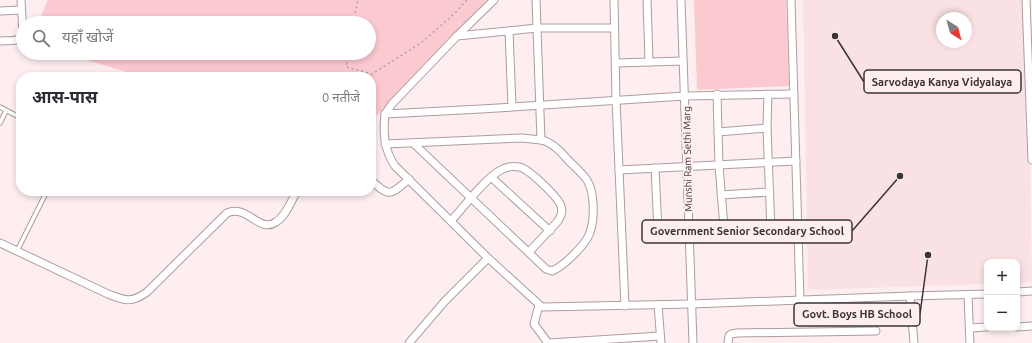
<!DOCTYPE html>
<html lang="hi">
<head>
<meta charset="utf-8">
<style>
  body { margin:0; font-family:Ubuntu,"Noto Sans Devanagari",sans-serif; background:#f7f7f7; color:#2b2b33 }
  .controls { position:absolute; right:12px; bottom:12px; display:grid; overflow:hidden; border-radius:8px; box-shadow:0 2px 6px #0003 }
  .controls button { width:36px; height:36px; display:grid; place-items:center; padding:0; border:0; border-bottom:1px solid #e1e1e2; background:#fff; color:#2b2b33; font:20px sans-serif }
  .compass { position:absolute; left:936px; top:12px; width:36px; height:36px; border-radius:50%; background:#fff; box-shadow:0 2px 6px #0003; rotate:144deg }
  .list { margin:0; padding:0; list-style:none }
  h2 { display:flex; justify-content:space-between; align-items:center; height:52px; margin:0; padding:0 16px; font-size:17px }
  h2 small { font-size:13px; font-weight:400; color:#7c7c81 }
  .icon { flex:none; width:22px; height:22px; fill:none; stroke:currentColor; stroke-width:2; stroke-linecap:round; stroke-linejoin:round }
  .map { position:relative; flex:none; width:1032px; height:343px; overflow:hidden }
  .search { position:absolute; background:#fff; box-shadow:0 2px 6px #0003; left:16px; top:16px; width:360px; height:44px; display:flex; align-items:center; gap:10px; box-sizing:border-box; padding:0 14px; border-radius:22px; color:#7c7c81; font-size:15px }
  .panel { position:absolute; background:#fff; box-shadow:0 2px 6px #0003; left:16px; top:72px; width:360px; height:124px; border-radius:16px }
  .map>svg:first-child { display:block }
  .built { fill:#fae1e4; fill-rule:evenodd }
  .green { fill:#fbcad0 }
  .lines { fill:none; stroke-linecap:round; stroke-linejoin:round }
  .service-casing { stroke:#ac9d9f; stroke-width:5.5 }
  .minor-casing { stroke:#ac9d9f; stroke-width:9 }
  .path { stroke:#afa3a4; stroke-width:1.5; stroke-dasharray:2 3; stroke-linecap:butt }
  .service { stroke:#fff; stroke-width:3.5 }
  .minor { stroke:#fff; stroke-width:7 }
  .labels { text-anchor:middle; stroke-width:4; stroke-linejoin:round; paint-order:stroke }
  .street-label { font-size:10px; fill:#3a3435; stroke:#feeef0 }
  .leader { fill:none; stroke:#3a3435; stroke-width:1.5 }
  .callout-dot { fill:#3a3435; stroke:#feeef0; stroke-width:1.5 }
  .callout { fill:#feeef0; stroke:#3a3435; stroke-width:1.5 }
  .callout-label { font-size:11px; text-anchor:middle; font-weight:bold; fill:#3a3435 }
</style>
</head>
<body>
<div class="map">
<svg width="1032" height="343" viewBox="0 0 1032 343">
  <rect width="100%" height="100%" fill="#feeef0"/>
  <path class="built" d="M803 0H1027L1032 282 1017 283V262H987V284L808 290ZM942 18H966V42H942Z"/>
  <g class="green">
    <path d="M48 0H494L371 121V77H143L64 53H369V23H38Z"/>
    <path d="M694 0H786L789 86 697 90Z"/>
  </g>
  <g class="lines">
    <defs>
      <g id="service">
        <path d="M0 107 21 118"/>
        <path d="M0 123 6 111"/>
        <path d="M17 251 47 191"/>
      </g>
      <g id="minor">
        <path d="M614 0 616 100 625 306"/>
        <path d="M647 0 649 62"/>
        <path d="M681 0 693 343"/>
        <path d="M791 0 800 300"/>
        <path d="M1026 0 1032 160"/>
        <path d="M0 11 21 10"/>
        <path d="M509 31 512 107"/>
        <path d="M457 36 537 28H614"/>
        <path d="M0 41C7 40 19 43 23 35L21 0"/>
        <path d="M616 63 683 61"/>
        <path d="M717 94 719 166 724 227 726 231 731 233 798 230"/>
        <path d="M768 94 767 128 771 231"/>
        <path d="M794 94 685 96 481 109 385 114C383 133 384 150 395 166L488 258 542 307 691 304 910 296 914 343"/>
        <path d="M385 114 392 104 457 36 494 0"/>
        <path d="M718 132 767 128"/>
        <path d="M413 143 546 269 552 271C564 266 584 246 589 235 595 221 595 193 587 180 582 173 574 166 568 160 561 152 552 142 541 140"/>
        <path d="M385 144 522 138 541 140 536 0"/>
        <path d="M655 168 658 231 689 228"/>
        <path d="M619 170 796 161"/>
        <path d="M491 177 550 231"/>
        <path d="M371 180C390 198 390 195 409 179"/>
        <path d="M721 195 770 192"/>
        <path d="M451 221C463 208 486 177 501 170 506 167 513 166 519 167 528 168 558 197 561 206 563 212 561 216 558 221L529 252"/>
        <path d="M0 243 108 294C125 301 132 303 147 292L227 213C248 204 259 234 276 222 286 216 291 201 297 191"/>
        <path d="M1017 292 1032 291"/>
        <path d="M968 295 970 343"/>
        <path d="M910 296 987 294"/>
        <path d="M539 305 534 324 548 343"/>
        <path d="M658 305 661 343"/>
        <path d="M1017 327 1032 326"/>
        <path d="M970 328 987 327"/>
        <path d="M409 343 445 301 488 258"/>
        <path d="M549 343 660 336"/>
        <path d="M728 343 729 336 731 334 737 333 876 331"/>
      </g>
    </defs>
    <use href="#service" class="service-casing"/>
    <use href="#minor" class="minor-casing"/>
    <g class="path">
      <path d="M353 23 358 0"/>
      <path d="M349 53 346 67 372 74 421 43 454 14 467 0"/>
    </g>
    <use href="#service" class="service"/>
    <use href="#minor" class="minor"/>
  </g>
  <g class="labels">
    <g class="street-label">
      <text transform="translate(687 159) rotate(-91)" y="4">Munshi Ram Sethi Marg</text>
    </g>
  </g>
  <path class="leader" d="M835 36L864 82M900 176L852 231M928 255L920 314"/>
  <g class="callout-dot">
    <circle cx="835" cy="36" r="4"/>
    <circle cx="900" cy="176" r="4"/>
    <circle cx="928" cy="255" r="4"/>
  </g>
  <g class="callout">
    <rect x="864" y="70" width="157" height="23" rx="4"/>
    <rect x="642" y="220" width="210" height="23" rx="4"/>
    <rect x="794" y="303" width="126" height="23" rx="4"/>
  </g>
  <g class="callout-label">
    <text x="942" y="86">Sarvodaya Kanya Vidyalaya</text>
    <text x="747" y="235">Government Senior Secondary School</text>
    <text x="857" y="318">Govt. Boys HB School</text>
  </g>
</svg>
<div class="controls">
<button>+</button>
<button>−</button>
</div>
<svg class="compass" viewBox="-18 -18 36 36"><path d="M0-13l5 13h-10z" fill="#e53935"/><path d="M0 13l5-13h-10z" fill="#7c7c81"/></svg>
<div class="search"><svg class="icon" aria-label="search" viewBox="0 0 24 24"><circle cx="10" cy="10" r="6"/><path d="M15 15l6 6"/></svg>यहाँ खोजें</div>
<section class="panel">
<h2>आस-पास<small>0 नतीजे</small></h2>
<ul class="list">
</ul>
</section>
</div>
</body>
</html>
